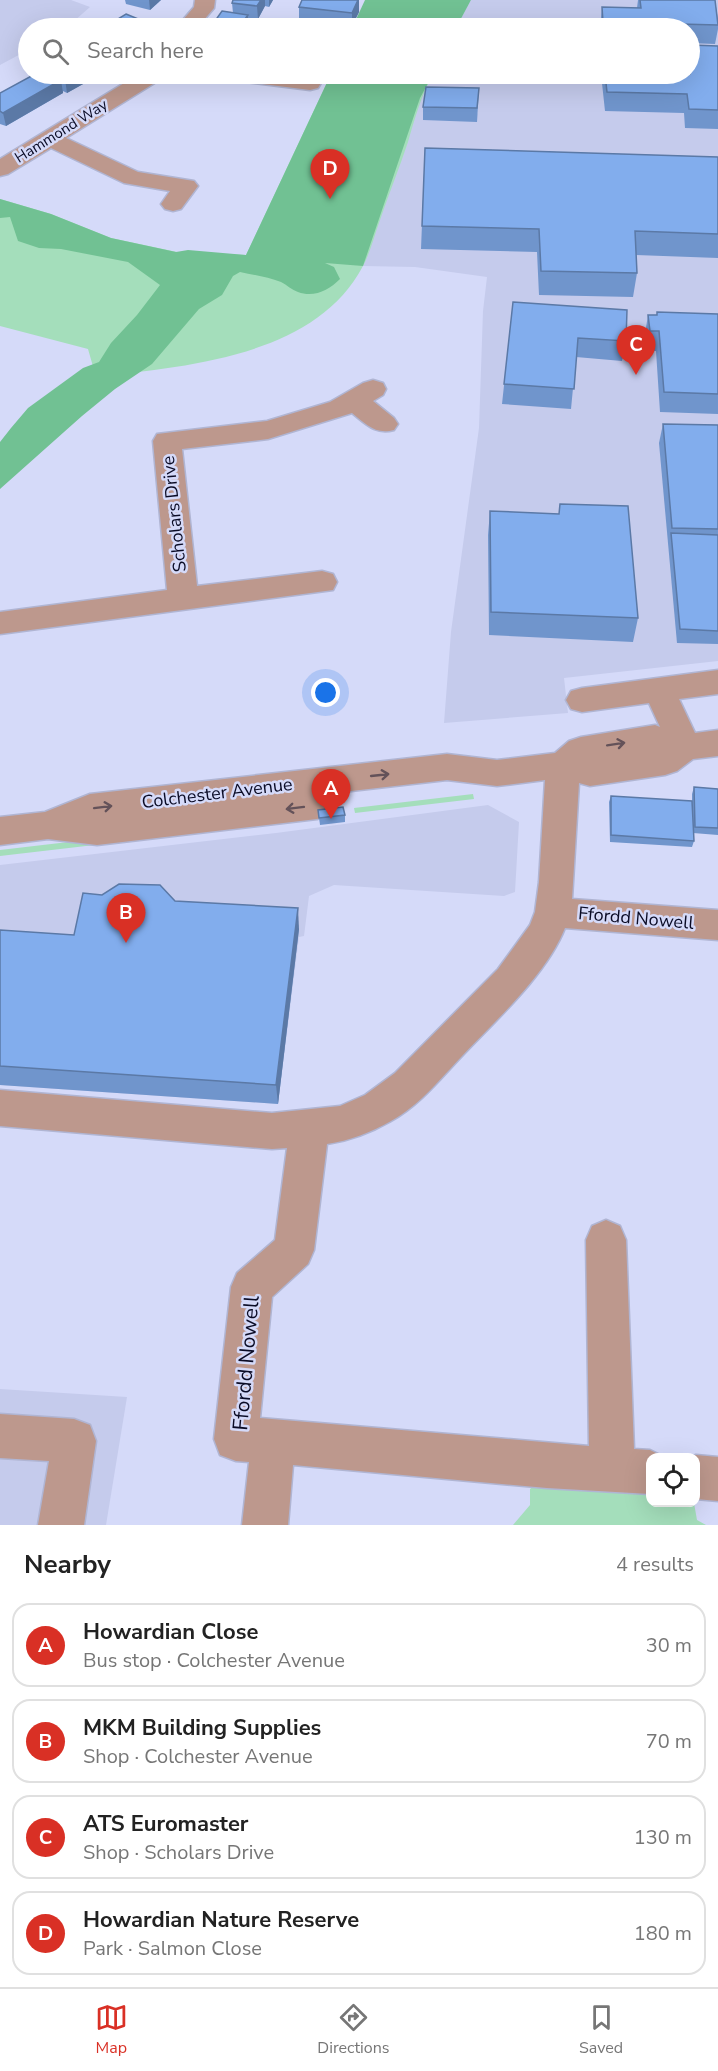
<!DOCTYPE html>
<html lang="en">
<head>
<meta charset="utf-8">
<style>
  body { margin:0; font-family:"Nunito Sans",sans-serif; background:#f6f6f6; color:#222 }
  .controls { position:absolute; right:18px; bottom:18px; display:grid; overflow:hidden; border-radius:12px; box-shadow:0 6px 24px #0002 }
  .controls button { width:54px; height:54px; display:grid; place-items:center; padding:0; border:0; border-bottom:2px solid #e0e0e0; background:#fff; color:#222; font:30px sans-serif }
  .you { position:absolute; left:326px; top:693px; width:21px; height:21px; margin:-15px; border:4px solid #fff; border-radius:50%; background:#1a73e8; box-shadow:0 0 0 9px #1a73e833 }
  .badge { display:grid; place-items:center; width:39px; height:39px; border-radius:50%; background:#d93025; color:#fff; font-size:20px; font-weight:700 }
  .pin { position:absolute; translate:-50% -50px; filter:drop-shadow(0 2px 3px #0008) }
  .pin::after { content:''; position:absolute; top:32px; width:21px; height:18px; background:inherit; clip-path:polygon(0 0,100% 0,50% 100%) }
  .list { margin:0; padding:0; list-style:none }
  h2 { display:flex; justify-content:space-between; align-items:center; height:78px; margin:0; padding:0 24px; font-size:26px }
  h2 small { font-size:20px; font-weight:400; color:#767676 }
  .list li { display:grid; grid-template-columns:39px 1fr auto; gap:18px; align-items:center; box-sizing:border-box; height:84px; margin:0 12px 12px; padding:0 12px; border:2px solid #e0e0e0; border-radius:18px }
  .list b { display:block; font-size:22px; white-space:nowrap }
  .list p { margin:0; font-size:20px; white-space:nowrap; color:#767676 }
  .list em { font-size:20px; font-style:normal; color:#767676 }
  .icon { flex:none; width:33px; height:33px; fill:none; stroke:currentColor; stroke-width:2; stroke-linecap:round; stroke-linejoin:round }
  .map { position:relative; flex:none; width:718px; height:1525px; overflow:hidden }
  .search { position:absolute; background:#fff; box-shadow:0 6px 24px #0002; left:18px; right:18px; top:18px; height:66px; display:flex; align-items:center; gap:15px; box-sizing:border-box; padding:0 21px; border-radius:33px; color:#767676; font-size:22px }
  .sheet { height:462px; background:#fff }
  nav { display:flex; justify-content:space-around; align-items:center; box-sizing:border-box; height:84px; border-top:2px solid #e0e0e0; background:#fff; font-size:16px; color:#767676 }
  nav a { display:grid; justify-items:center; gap:3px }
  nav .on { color:#d93025 }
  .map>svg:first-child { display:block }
  .built { fill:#c5cbec }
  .green { fill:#a4debb }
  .forest { fill:#71c193 }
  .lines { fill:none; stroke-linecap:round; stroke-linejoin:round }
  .minor-casing { stroke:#b0b5d3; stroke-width:3 }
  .minor { fill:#bd988d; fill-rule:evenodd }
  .wall { fill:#7095cc }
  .shaded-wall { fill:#5b79a6 }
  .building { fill:#82aded; stroke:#5b79a6; stroke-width:1.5 }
  .oneway { stroke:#645259 }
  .labels { text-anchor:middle; stroke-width:5; stroke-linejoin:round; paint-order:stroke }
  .far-street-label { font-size:15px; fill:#0a0b25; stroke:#d5daf9 }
  .street-label { font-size:18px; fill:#0a0b25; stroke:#d5daf9 }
  .near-street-label { font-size:21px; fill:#0a0b25; stroke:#d5daf9 }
</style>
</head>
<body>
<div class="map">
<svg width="718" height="1525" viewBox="0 0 718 1525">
  <rect width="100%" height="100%" fill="#d5daf9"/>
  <g class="built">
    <path d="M0 0H71L90 7 66 28H28V50L0 65Z"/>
    <path d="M471 0H718V661L564 678 568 713 444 723 451 632 479 428 483 311 487 277 415 267 363 266 407 143 420 98 433 74H690V28H456Z"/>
    <path d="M488 805 519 822 515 892 504 896 334 885 309 896 304 936 299 937 278 1104 0 1085V865L276 833Z"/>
    <path d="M0 1389 127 1397 106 1525H0Z"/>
  </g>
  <g class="green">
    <path d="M331 74H433C421 96 415 118 408 142 399 169 388 196 379 223 374 237 370 253 363 266 315 357 187 366 96 377L88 349 0 326V199L51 214 111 238 177 252 246 255Z"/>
    <path d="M473 794 474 799 355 813 354 808Z"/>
    <path d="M171 830 172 836 0 856V850Z"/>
    <path d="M535 1485 650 1493V1502L694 1503 697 1520 706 1525H513L530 1505V1489Z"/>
  </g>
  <g class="forest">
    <path d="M365 0H471L456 28H352Z"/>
    <path d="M331 74H433L420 98 363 266 325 263 334 267 340 279C329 290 314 298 298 292 292 290 287 285 281 282 268 277 254 275 240 272L233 276 222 295 199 309 152 364 115 389 82 416 0 489V442L11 428 28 408 83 368 99 362 111 343 137 315 160 285 128 262 61 249 39 248 18 241 10 217 0 218V199L51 214 111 238 176 252 188 250 246 255Z"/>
  </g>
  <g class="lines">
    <defs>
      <g id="minor">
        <path d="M195 0H215L214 8 197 28H176L194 7Z"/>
        <path d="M139 74H164L161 79 66 138 138 172 194 181 198 186 181 209 173 211 165 209 161 204 170 191 124 183 51 148 8 174 0 176V159Z"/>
        <path d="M226 74H287L318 78 321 83 318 88 310 90 237 81 229 79Z"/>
        <path d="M373 380 383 383 386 389 383 395 373 401 394 418 398 424 394 430C375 435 366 424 352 413L268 439 182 449 197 586 322 571 333 574 337 582 333 590 0 634V612L167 590 153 441 157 434 267 421 330 402 363 383Z"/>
        <path d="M718 670V694L679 699 695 733 718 730V756L693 759 677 771 665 775 590 786 579 783 572 899 718 910V940L565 928C547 974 496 1020 462 1056 441 1078 419 1106 391 1121 372 1132 349 1141 327 1144L314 1250 308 1264 272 1297 260 1418 589 1446 586 1240 592 1226 606 1220 620 1226 626 1240 634 1449 650 1450 666 1458H650V1494L547 1488 293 1465 288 1525H242L249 1462 236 1461 220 1455 214 1439 231 1287 237 1273 275 1240 287 1148 272 1149 0 1126V1090L272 1113 340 1106 365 1095 395 1073 498 969 530 925 535 912 539 882 545 780 497 786 447 780 325 794 329 795 334 805 329 815 317 819 97 845 48 839 0 845V817L45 812 90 794 447 754 497 760 555 753 569 741 581 737 655 725 660 727 649 703 582 712 571 709 566 700 571 691 582 688Z"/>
        <path d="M0 1414 74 1419 90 1425 96 1441 84 1525H38L49 1461 0 1458Z"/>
        <path d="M696 1455 718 1457V1501L696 1499V1458H689Z"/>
      </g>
    </defs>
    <use href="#minor" class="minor-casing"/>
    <use href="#minor" class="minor"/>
  </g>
  <g class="wall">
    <path d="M125 0H161L150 10 126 4Z"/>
    <path d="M233 0H273L269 7 265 6 258 19 248 18V28H210L233 13 232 3Z"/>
    <path d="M359 0V12L352 26 299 20V7Z"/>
    <path d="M638 0H715L718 20V29L715 44 690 43V28H600L602 7 637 8Z"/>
    <path d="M108 25H153L154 28H108Z"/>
    <path d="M718 46V129L685 128 684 113 605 111 601 74H690Z"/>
    <path d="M35 74H101L67 93 63 91V93L6 126 0 124V93Z"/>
    <path d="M479 88 477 122 423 120V107Z"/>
    <path d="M425 148 718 157V258L636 255 637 273 633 297 539 295 537 252 421 249Z"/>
    <path d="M513 302 626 341 622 361 576 357 571 409 502 404Z"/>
    <path d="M718 314V414L660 412 656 351H646L645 334 648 315Z"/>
    <path d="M663 424 718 425V644L677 643 659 443Z"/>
    <path d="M560 504 638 618 633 642 489 635 488 535 490 511 559 514Z"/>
    <path d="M694 787 718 789V835L693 833 694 841 692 847 610 842 609 802 611 796 692 808V794Z"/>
    <path d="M318 810 345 815V822L320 825Z"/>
    <path d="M299 929 278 1104 0 1085V930L74 935Z"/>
  </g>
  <g class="shaded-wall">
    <path d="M149 0H161L150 10Z"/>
    <path d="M261 0H265V6L258 19 257 6Z"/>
    <path d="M269 0H273L269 7Z"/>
    <path d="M358 0H359V12L352 26V13Z"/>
    <path d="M248 15V28H238Z"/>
    <path d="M75 74H101L67 93 65 79Z"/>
    <path d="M61 80 63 93 6 126 3 113Z"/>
    <path d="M298 908 299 929 278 1104 276 1085Z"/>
  </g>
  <g class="building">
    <path d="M233 0H261L257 6 232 3Z"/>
    <path d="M302 0H358L352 13 299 7Z"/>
    <path d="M640 0H715L718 25 603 22 602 7 641 8Z"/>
    <path d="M222 11 248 15 238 28H210Z"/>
    <path d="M126 14 153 25 147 28H117L108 25Z"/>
    <path d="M690 45 718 46V110L689 109 687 94 607 92 605 74H690Z"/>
    <path d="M35 74H48L61 80 3 113 0 111V93Z"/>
    <path d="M53 74H75L65 79Z"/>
    <path d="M426 87 479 88 477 108 423 107Z"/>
    <path d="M425 148 718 157V234L635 231 637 273 541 271 539 229 422 226Z"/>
    <path d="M513 302 627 310 626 341 578 338 574 389 504 384Z"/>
    <path d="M657 312 718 314V394L664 392 659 331H650L648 315H657Z"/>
    <path d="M663 424 718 425V529L672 528Z"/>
    <path d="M560 504 628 506 638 618 491 612 490 511 559 514Z"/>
    <path d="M671 533 718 535V631L680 629Z"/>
    <path d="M694 787 718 789V828L695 827Z"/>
    <path d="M611 796 692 801 694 841 611 835Z"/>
    <path d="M343 807 345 815 319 818 318 810Z"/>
    <path d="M119 884 160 885 175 901 298 908 276 1085 0 1066V930L74 935 83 893 102 895Z"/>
  </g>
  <defs><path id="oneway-shaft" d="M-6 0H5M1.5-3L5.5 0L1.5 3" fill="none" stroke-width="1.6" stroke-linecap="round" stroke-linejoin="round" transform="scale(1.5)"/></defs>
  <g class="oneway">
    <use href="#oneway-shaft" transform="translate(616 744) rotate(-9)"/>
    <use href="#oneway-shaft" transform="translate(380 775) rotate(-6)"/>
    <use href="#oneway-shaft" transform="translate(103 807) rotate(-7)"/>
    <use href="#oneway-shaft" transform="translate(295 808) rotate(173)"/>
  </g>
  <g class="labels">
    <g class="far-street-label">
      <text transform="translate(61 131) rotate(-32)" y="5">Hammond Way</text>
    </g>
    <g class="street-label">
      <text transform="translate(174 514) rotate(-96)" y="6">Scholars Drive</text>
      <text transform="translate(217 793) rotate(-7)" y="6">Colchester Avenue</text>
      <text transform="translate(636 918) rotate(5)" y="6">Ffordd Nowell</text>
    </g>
    <g class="near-street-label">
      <text transform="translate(246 1363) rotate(-85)" y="7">Ffordd Nowell</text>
    </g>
  </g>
</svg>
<div class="controls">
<button><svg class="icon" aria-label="locate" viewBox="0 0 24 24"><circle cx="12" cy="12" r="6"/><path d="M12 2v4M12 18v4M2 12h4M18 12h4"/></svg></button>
</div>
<div class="you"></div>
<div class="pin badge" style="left:331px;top:819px">A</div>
<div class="pin badge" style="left:126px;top:943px">B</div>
<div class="pin badge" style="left:636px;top:375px">C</div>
<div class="pin badge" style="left:330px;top:199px">D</div>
<div class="search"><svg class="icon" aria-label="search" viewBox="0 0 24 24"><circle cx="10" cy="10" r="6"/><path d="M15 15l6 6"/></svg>Search here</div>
</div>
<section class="sheet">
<h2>Nearby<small>4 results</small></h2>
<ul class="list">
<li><span class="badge">A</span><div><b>Howardian Close</b><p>Bus stop · Colchester Avenue</p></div><em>30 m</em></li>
<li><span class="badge">B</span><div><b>MKM Building Supplies</b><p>Shop · Colchester Avenue</p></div><em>70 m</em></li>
<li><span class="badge">C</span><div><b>ATS Euromaster</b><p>Shop · Scholars Drive</p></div><em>130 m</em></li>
<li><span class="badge">D</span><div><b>Howardian Nature Reserve</b><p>Park · Salmon Close</p></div><em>180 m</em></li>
</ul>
</section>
<nav>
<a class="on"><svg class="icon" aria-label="map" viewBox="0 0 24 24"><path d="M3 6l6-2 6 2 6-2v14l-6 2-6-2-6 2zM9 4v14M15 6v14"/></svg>Map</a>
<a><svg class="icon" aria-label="directions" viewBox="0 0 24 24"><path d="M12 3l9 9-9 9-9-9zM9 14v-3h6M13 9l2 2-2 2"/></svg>Directions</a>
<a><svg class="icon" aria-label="saved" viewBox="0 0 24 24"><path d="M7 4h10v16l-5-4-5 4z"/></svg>Saved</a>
</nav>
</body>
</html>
